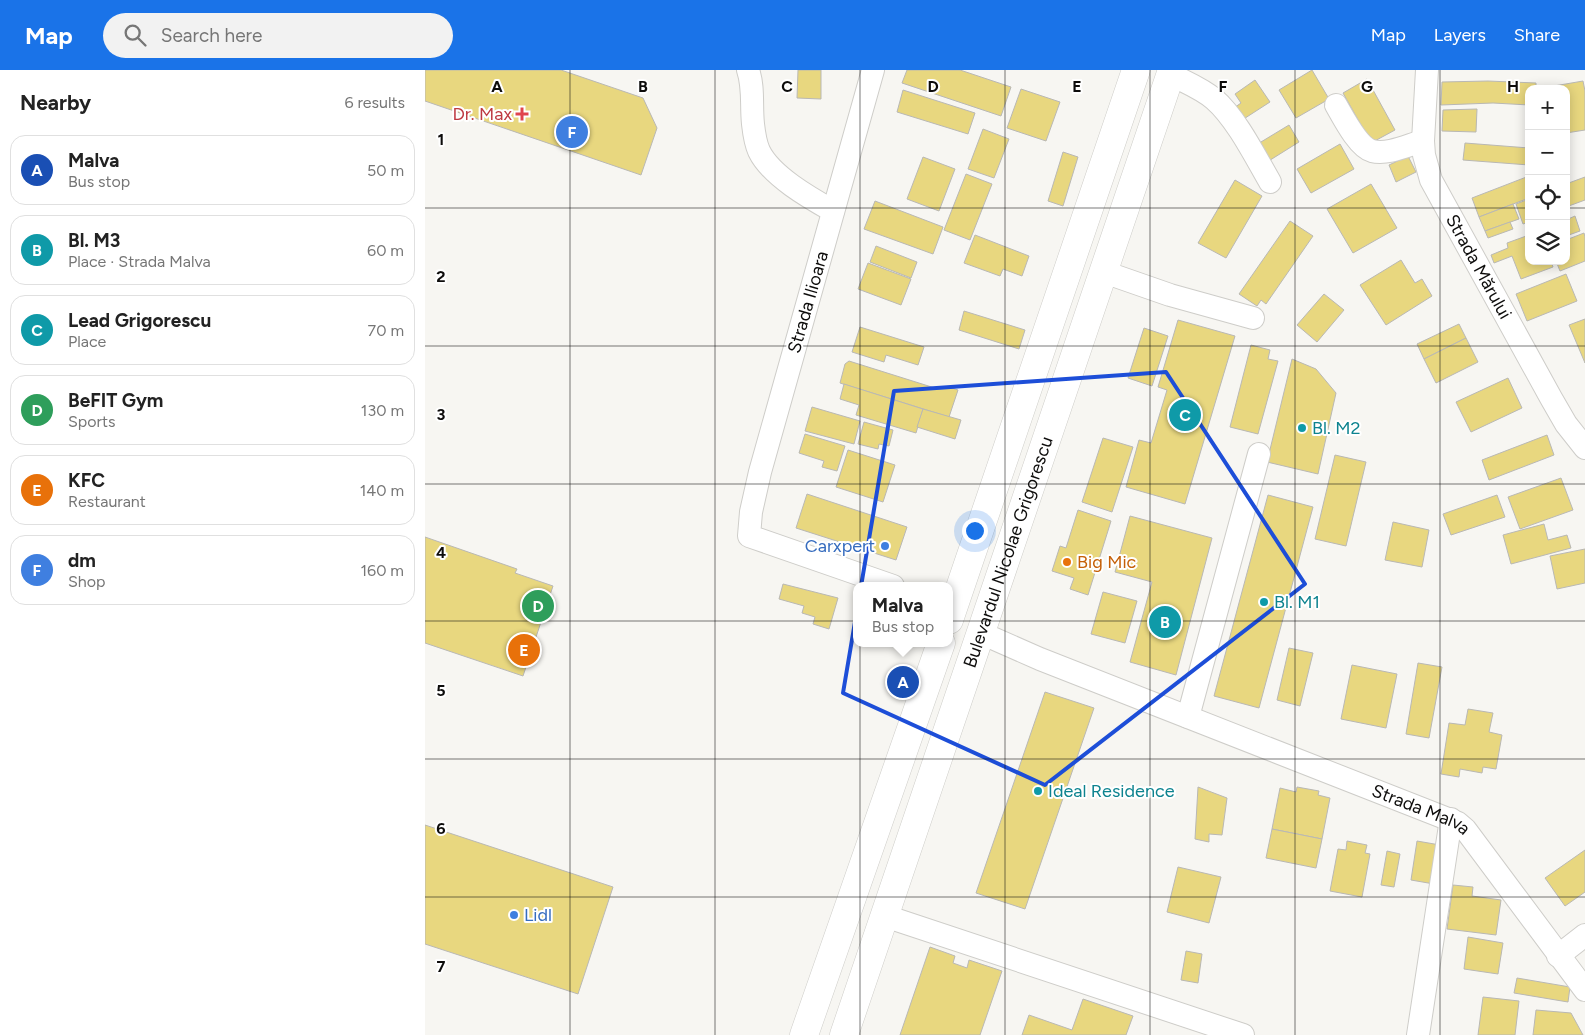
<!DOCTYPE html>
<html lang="en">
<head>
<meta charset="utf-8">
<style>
  body { margin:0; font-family:Figtree,sans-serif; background:#f2f2f2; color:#222 }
  .controls { position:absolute; right:15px; top:15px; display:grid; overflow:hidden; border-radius:10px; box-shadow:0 2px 12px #0003 }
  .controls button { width:45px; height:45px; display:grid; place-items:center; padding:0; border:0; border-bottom:1px solid #e0e0e0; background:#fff; color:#222; font:25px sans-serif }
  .you { position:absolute; left:549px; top:460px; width:18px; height:18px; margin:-12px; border:4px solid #fff; border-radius:50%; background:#1a73e8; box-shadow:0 0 0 8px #1a73e833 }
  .badge { display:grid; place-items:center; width:32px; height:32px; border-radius:50%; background:#1a73e8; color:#fff; font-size:16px; font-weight:700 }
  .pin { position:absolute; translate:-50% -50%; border:2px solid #fff; box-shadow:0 1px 5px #0006 }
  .popup { position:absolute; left:428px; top:512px; width:100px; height:65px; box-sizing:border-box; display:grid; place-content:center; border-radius:10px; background:#fff; filter:drop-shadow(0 1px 4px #0005); font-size:16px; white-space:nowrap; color:#767676 }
  .popup b { font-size:19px; color:#222 }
  .popup::after { content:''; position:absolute; left:50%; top:100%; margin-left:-10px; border:10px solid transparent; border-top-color:#fff }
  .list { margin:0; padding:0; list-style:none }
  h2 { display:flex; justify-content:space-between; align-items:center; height:65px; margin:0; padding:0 20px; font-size:21px }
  h2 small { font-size:16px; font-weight:400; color:#767676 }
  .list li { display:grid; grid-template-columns:32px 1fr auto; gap:15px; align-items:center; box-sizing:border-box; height:70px; margin:0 10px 10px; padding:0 10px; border:1px solid #e0e0e0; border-radius:15px }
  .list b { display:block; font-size:19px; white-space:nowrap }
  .list p { margin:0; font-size:16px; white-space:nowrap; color:#767676 }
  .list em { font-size:16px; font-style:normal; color:#767676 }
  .icon { flex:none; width:28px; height:28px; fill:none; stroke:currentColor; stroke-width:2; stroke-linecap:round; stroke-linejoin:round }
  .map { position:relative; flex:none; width:1160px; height:965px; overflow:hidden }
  header { display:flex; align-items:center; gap:30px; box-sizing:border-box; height:70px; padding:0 25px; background:#1a73e8; color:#fff }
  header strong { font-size:24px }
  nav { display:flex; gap:28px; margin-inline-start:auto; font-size:18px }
  .search { width:350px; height:45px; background:#f2f2f2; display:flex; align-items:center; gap:12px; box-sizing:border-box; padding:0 18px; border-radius:28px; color:#767676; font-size:19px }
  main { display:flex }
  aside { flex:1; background:#fff }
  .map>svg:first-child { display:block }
  .building { fill:#e8d77f; stroke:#b9b8b4 }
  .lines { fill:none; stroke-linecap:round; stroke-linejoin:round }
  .minor-casing { stroke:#cecdc9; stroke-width:24 }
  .major-casing { stroke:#cecdc9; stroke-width:29 }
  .minor { stroke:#fff; stroke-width:22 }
  .major { stroke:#fff; stroke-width:28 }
  .marked { fill:none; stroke:#1d4ed8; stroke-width:4; stroke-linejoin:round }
  .grid { fill:none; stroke:#0d0c0b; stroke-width:1; stroke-opacity:0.55 }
  .health-dot { fill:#e0444e; stroke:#fff; stroke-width:2 }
  .culture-dot { fill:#0f9aa8; stroke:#fff; stroke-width:2 }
  .shop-dot { fill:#3f7fe0; stroke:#fff; stroke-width:2 }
  .food-dot { fill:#e8710a; stroke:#fff; stroke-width:2 }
  .labels { text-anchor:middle; stroke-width:4; stroke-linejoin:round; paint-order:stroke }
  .health-label { font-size:18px; fill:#be3a42; stroke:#fff; text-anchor:end }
  .street-label { font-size:18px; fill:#0d0c0b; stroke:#fff }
  .culture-label { font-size:18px; fill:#0d838f; stroke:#fff; text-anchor:start }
  .shop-label { font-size:18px; fill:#366cbe; stroke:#fff; text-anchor:end }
  .food-label { font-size:18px; fill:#c56008; stroke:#fff; text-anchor:start }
  .grid-label { font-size:16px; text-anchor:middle; font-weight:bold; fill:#0d0c0b; stroke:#fff; stroke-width:4; stroke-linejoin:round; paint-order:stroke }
</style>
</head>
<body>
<header>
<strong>Map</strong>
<div class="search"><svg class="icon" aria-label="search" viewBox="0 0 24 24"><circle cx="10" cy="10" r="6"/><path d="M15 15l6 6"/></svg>Search here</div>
<nav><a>Map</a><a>Layers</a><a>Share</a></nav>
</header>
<main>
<aside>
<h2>Nearby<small>6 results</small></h2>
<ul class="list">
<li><span class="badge" style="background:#1a4fb4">A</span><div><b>Malva</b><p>Bus stop</p></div><em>50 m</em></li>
<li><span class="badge" style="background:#0f9aa8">B</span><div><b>Bl. M3</b><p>Place · Strada Malva</p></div><em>60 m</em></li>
<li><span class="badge" style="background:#0f9aa8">C</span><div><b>Lead Grigorescu</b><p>Place</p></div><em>70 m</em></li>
<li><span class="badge" style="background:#2e9e5b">D</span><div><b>BeFIT Gym</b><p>Sports</p></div><em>130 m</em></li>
<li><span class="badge" style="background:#e8710a">E</span><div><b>KFC</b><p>Restaurant</p></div><em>140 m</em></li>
<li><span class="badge" style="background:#3f7fe0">F</span><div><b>dm</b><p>Shop</p></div><em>160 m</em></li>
</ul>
</aside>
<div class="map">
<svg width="1160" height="965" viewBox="0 0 1160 965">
  <rect width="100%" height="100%" fill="#f7f6f2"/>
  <g class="building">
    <path d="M0 0H136L218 28 232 58 216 105 0 31Z"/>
    <path d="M373 0H396V29L372 28Z"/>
    <path d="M482 0H535L586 17 576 46 477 13Z"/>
    <path d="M887 0 904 29 871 48 854 20Z"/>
    <path d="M942 9 970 60 946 73 918 23Z"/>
    <path d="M830 10 845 32 814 52 806 40 816 33 810 24Z"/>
    <path d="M1063 11 1111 13V19H1104V35L1068 33 1016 35 1017 12Z"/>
    <path d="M1158 11 1160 21V60L1141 63V19H1130L1129 16Z"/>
    <path d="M596 19 635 32 621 71 582 58Z"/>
    <path d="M478 20 550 43 543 64 472 42Z"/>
    <path d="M1052 39 1051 62 1017 61 1018 40Z"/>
    <path d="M864 55 874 72 842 92 831 75Z"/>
    <path d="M558 59 584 69 569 108 543 99Z"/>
    <path d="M1040 73 1104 78V95L1038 90Z"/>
    <path d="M915 74 929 99 886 123 872 99Z"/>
    <path d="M638 82 653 87 638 136 623 131Z"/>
    <path d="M983 86 991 102 971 112 964 95Z"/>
    <path d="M498 87 530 99 514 141 482 129Z"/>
    <path d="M541 104 567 114 545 170 519 160Z"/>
    <path d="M1104 106V128L1054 147 1047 128Z"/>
    <path d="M1160 107V130L1141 137V114Z"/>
    <path d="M810 110 837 126 801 188 773 173Z"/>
    <path d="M946 114 972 158 928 183 902 139Z"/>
    <path d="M1104 129V152L1098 154 1091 134Z"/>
    <path d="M450 131 518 157 508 184 439 159Z"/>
    <path d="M1088 134 1094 149 1060 161 1054 147Z"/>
    <path d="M1150 146 1155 161 1141 166V150Z"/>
    <path d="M865 151 888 166 841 234 836 230 832 236 814 224Z"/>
    <path d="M1085 152 1088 159 1063 168 1060 161Z"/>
    <path d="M1159 163 1160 167V191L1135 201 1131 191H1141V170Z"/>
    <path d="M550 165 604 186 597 206 578 199 575 206 539 193Z"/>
    <path d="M1104 165V191H1126L1128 197 1096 209 1087 186 1069 193 1066 185 1083 178 1082 173Z"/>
    <path d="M451 176 492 192 486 208 445 192Z"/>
    <path d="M976 190 990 213 997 209 1007 226 961 255 935 215Z"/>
    <path d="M443 193 486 209 476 235 433 219Z"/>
    <path d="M1141 204 1152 231 1102 251 1091 224Z"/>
    <path d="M899 224 919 240 892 272 872 255Z"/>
    <path d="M539 241 600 260 594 279 534 260Z"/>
    <path d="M1160 249V293L1144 255Z"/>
    <path d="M753 250 810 266 760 434 701 417 714 370 726 373 742 320 733 317Z"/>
    <path d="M1034 254 1041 268 999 289 992 274Z"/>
    <path d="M435 257 499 277 493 295 461 285 459 292 427 282Z"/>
    <path d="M719 258 743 266 727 316 703 308Z"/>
    <path d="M1041 268 1053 292 1011 313 999 289Z"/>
    <path d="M826 275 845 280 843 289 853 291 833 364 805 357Z"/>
    <path d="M867 289 891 299 911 323 893 404 842 392Z"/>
    <path d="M424 291 513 319 527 318 533 320 524 347 415 313 420 294Z"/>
    <path d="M1083 308 1097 338 1046 362 1031 332Z"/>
    <path d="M419 314 498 339 491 363 431 345 434 335 415 329Z"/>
    <path d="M387 337 435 351 429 374 380 361Z"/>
    <path d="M498 339 536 350 530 369 492 357Z"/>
    <path d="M439 352 468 360 464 376 454 374 453 379 433 374Z"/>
    <path d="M380 364 420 376 412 401 397 397 399 391 374 383Z"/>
    <path d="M1122 365 1129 385 1064 410 1057 390Z"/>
    <path d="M678 368 708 377 687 442 657 432Z"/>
    <path d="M423 380 470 395 458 432 411 417Z"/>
    <path d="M910 385 941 392 921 476 890 469Z"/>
    <path d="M1136 408 1148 440 1095 459 1083 427Z"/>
    <path d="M382 424 482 457 471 490 371 458Z"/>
    <path d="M843 425 888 437 834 638 789 626Z"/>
    <path d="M1072 425 1080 447 1026 465 1018 444Z"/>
    <path d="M653 440 686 451 663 525 645 519 649 508 627 501 635 476 641 478Z"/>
    <path d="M705 446 787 468 751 605 705 592 727 512 690 502Z"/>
    <path d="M968 452 1004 460 997 497 960 490Z"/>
    <path d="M1119 454 1123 470 1142 465 1146 478 1086 494 1078 465Z"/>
    <path d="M0 467 92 499 90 503 128 516 98 606 0 573Z"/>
    <path d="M1160 479V513L1132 519 1125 486Z"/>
    <path d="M358 514 413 528 404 559 388 554 390 547 377 543 379 536 354 529Z"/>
    <path d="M678 522 712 531 700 573 666 564Z"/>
    <path d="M864 578 888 583 875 636 852 630Z"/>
    <path d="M993 593 1017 597 1004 668 981 664Z"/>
    <path d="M927 595 972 604 961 658 916 649Z"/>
    <path d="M620 622 669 638 600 839 551 823Z"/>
    <path d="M1043 639 1068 643 1064 662 1077 665 1071 699 1058 697 1057 703 1035 699 1034 707 1016 704 1024 653 1040 655Z"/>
    <path d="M773 717 802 728 797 765 784 764V772L770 769Z"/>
    <path d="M872 717 894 721 893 725 905 728 897 769 847 759 855 718 871 722Z"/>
    <path d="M0 755 188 817 153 924 0 874Z"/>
    <path d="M847 759 897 769 891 798 841 788Z"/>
    <path d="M922 771 942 775 940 783 945 784 937 827 905 821 913 779 921 780Z"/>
    <path d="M992 771 1015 775 1009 814 986 810Z"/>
    <path d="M1160 780V822L1140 836 1120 808Z"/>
    <path d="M962 781 975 784 969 817 956 815Z"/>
    <path d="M753 797 796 807 784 853 742 842Z"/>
    <path d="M1028 815 1048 817 1047 826 1076 830 1071 865 1022 859Z"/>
    <path d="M1043 867 1078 873 1073 904 1039 899Z"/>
    <path d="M505 877 530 886 528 893 542 898 544 890 577 901 555 965H475Z"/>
    <path d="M761 881 777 884 773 913 756 910Z"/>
    <path d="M1092 908 1145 917 1143 932 1089 923Z"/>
    <path d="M1058 927 1094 931 1090 965H1053Z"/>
    <path d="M658 929 708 946 701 965H597L604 945 647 960Z"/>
    <path d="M1111 940 1146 943 1158 965H1108Z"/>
  </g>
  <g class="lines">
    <defs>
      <g id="minor">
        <path d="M323 0C329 17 326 36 328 54 329 63 330 72 334 81 346 106 385 128 408 141"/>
        <path d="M448 0 335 402 326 442 324 466 468 516"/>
        <path id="s1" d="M1002 0 998 71 999 85 1006 110 1126 328 1141 354 1160 378"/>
        <path d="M745 4C760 12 776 18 789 29 811 48 830 86 845 112"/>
        <path d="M911 35C918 47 933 77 947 81 963 85 983 75 998 71"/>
        <path d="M679 202 745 225 828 248"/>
        <path id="s2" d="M556 563 615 589 1033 753 1040 759 1160 920"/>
        <path d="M763 647 834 384"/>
        <path d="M460 846 818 965"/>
        <path d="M1133 886 1160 865"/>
        <path d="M993 965 1026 749"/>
      </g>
      <g id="major">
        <path d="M524 550 711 0"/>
        <path d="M379 965 516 573"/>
        <path id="s3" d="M419 965 747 0"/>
      </g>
    </defs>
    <use href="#minor" class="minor-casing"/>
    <use href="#major" class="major-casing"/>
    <use href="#minor" class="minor"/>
    <use href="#major" class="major"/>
  </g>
  <path class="marked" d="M741 302 880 514 620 715 418 623 469 321Z"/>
  <path class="grid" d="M145 0V965M290 0V965M435 0V965M580 0V965M725 0V965M870 0V965M1015 0V965M0 138H1104M1141 138H1160M0 276H1160M0 414H1160M0 551H1160M0 689H1160M0 827H1160"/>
  <path class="health-dot" d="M94.5 36.5h5v5h5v5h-5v5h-5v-5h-5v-5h5z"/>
  <g class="culture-dot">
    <circle cx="877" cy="358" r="5"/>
    <circle cx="839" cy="532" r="5"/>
    <circle cx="613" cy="721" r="5"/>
  </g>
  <g class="shop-dot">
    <circle cx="460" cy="476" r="5"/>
    <circle cx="89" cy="845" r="5"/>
  </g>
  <circle class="food-dot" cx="642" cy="492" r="5"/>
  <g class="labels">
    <g class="health-label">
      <text x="87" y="50">Dr. Max</text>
    </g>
    <g class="street-label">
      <text dy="6" stroke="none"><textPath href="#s1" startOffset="210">Strada Mărului</textPath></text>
      <text transform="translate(383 232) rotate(-74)" y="6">Strada Ilioara</text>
      <text dy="6" stroke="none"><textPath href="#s3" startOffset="510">Bulevardul Nicolae Grigorescu</textPath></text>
      <text dy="6" stroke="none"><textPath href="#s2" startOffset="474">Strada Malva</textPath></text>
    </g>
    <g class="culture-label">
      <text x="887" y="364">Bl. M2</text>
      <text x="849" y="538">Bl. M1</text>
      <text x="623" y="727">Ideal Residence</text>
    </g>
    <g class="shop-label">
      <text x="450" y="482">Carxpert</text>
      <text x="99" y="851" text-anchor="start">Lidl</text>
    </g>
    <g class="food-label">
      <text x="652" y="498">Big Mic</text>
    </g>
  </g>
  <g class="grid-label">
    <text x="72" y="22">A</text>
    <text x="218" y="22">B</text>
    <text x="362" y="22">C</text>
    <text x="508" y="22">D</text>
    <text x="652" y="22">E</text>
    <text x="798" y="22">F</text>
    <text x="942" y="22">G</text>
    <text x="1088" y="22">H</text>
    <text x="16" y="75">1</text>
    <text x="16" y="212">2</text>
    <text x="16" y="350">3</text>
    <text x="16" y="488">4</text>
    <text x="16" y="626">5</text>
    <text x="16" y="764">6</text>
    <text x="16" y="902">7</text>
  </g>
</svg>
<div class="controls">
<button>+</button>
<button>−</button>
<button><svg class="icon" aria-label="locate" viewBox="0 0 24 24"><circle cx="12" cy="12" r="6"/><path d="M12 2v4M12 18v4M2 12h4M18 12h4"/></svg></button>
<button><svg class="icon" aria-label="layers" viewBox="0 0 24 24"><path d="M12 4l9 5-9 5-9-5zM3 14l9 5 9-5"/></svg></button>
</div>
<div class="you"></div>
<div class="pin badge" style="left:478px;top:612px;background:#1a4fb4">A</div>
<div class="popup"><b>Malva</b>Bus stop</div>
<div class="pin badge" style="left:740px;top:552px;background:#0f9aa8">B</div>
<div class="pin badge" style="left:760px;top:345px;background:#0f9aa8">C</div>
<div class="pin badge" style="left:113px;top:536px;background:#2e9e5b">D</div>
<div class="pin badge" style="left:99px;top:580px;background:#e8710a">E</div>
<div class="pin badge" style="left:147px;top:62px;background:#3f7fe0">F</div>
</div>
</main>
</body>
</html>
